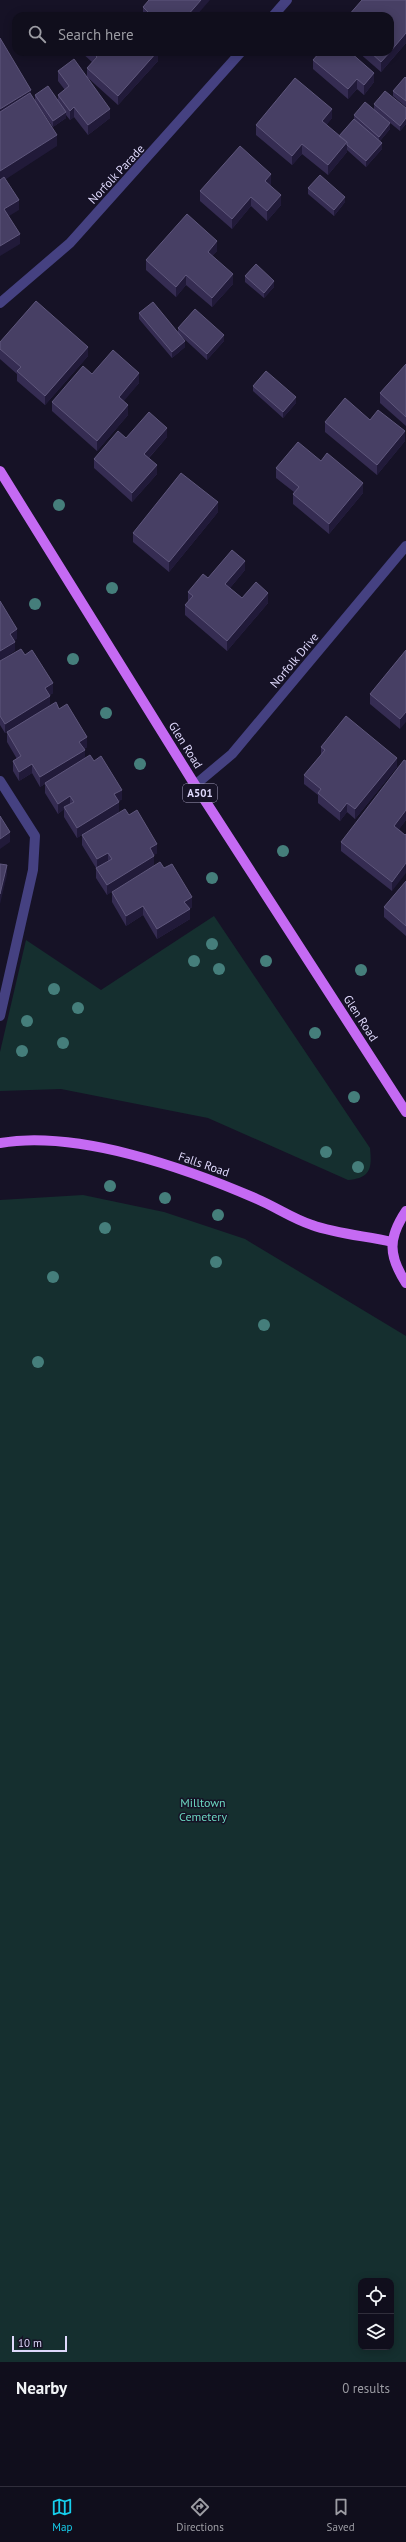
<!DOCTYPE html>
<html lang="en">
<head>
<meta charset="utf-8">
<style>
	:root { --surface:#100e1c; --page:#1e1c29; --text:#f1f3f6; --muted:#9c9ca3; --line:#302e3b; --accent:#16ceec }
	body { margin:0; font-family:"PT Sans",sans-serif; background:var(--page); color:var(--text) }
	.controls { position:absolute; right:12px; bottom:12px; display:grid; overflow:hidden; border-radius:8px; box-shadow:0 2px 10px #0003 }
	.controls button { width:36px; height:36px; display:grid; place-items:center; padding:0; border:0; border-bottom:1px solid var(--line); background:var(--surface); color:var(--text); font:20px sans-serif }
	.scale { position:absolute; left:12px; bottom:10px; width:55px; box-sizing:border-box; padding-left:4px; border:2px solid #dfd9fc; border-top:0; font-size:11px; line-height:14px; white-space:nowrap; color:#dfd9fc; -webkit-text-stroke:3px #161226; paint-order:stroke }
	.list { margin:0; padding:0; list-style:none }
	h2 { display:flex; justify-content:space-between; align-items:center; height:52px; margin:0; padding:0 16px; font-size:17px }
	h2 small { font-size:13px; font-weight:400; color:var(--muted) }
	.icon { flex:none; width:22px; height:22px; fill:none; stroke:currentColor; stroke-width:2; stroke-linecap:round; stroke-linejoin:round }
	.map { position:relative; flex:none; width:406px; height:2362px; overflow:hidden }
	.search { position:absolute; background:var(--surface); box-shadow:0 2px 10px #0003; left:12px; right:12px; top:12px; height:44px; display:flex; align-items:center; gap:10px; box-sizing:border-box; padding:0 14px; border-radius:12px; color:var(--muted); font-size:15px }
	.sheet { height:124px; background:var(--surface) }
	nav { display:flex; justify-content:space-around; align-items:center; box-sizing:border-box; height:56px; border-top:1px solid var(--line); background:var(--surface); font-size:11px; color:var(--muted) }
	nav a { display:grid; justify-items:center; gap:2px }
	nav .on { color:var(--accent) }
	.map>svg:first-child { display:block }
	.green { fill:#152f2f; fill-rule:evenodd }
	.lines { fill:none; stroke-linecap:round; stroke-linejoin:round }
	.minor { stroke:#454181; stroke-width:10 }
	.major { stroke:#c56af3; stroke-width:10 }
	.tree { fill:#457e7b }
	.wall { fill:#352c52 }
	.shaded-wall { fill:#211a39 }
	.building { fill:#473f64; stroke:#5f577c }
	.labels { text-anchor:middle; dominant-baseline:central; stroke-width:3; stroke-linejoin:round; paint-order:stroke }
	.shield { fill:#161226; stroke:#a39dbc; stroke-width:1 }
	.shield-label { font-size:11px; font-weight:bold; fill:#dfd9fc }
	.street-label { font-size:12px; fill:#dfd9fc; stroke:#161226 }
	.park-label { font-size:12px; fill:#6bd7c0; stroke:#161226 }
</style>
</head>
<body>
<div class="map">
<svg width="406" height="2362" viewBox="0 0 406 2362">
	<rect width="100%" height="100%" fill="#161226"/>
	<!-- green -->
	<path class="green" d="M214 916 370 1148C372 1168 371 1178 348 1180L208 1118 61 1089 0 1091V1052L26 940 101 990Z
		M83 1195 164 1212 245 1239 406 1336V2362H0V1200ZM361 2281H391V2347H361Z"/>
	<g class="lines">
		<!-- minor -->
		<path class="minor" d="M273 16 287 0
			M0 303 70 243 241 52
			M0 781 35 836 33 870 0 1016
			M195 785 232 754 406 546"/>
		<!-- major -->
		<path class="major" d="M0 471 195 785 406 1112
			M0 1143C78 1130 186 1168 257 1199 276 1207 293 1219 312 1225 337 1234 366 1236 392 1242
			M406 1211C388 1238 388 1255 406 1283"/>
	</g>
	<!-- trees -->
	<g class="tree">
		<circle cx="59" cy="505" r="6"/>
		<circle cx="112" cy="588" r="6"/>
		<circle cx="35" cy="604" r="6"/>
		<circle cx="73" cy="659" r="6"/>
		<circle cx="106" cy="713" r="6"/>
		<circle cx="140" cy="764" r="6"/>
		<circle cx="283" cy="851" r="6"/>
		<circle cx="212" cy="878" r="6"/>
		<circle cx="212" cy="944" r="6"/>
		<circle cx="194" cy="961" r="6"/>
		<circle cx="266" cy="961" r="6"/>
		<circle cx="219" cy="969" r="6"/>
		<circle cx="361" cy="970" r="6"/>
		<circle cx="54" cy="989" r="6"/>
		<circle cx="78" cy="1008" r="6"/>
		<circle cx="27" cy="1021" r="6"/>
		<circle cx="315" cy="1033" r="6"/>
		<circle cx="63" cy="1043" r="6"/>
		<circle cx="22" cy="1051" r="6"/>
		<circle cx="354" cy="1097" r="6"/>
		<circle cx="326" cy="1152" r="6"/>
		<circle cx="358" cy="1167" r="6"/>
		<circle cx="110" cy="1186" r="6"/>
		<circle cx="165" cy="1198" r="6"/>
		<circle cx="218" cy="1215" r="6"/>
		<circle cx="105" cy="1228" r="6"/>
		<circle cx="216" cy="1262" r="6"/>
		<circle cx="53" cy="1277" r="6"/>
		<circle cx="264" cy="1325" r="6"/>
		<circle cx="38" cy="1362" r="6"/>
	</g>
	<!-- wall -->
	<path class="wall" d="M406 0V43L381 72 358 52H390Z
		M143 7 196 16H143Z
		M81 52H158V61L118 105 87 77V68L92 62Z
		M313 60 374 82 364 95 357 89 348 99 313 69Z
		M58 71 110 118 88 135 74 117 70 120 66 115V118L53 127 35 101V95L58 101V95L65 90 58 81Z
		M406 78V107L393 96V91Z
		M374 104 406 108V124L400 131 378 113 390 129 380 141 382 149 366 167 347 150V152L328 175 302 154 292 165 256 135V125L332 118 326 125 339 136 354 119V115L374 110Z
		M271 184 270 185 281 205 267 221 251 206 232 229 200 201V191Z
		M308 188 345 202 334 216 308 194Z
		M217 251 212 256 233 284 212 307 186 285 176 297 146 270V260Z
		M245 276 274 287 264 298 245 282Z
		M139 313 178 333V328L224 341 207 360 180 335 185 347 172 358 139 319Z
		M0 342 88 356 45 405 17 381V374L0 359Z
		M406 364V426L380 403V393Z
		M92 374 139 383 123 401 128 415 97 451 52 411V402Z
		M253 386 296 403 283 418 253 391Z
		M370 420 405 441 377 475 325 432V422Z
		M167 437 149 458 157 474 132 502 94 468V459L126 438Z
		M321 461 363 493 329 534 293 504V494L294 492 276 478V468Z
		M218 512 169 572 133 542V533Z
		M245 570 230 588 242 598 268 603 227 651 185 615V605L188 602V592L208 578Z
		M406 650 400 729 370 704V694Z
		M0 661 53 693 50 695V705L19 725 59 709 87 747 84 749 85 758 94 761 122 799 118 802 119 812 77 838 64 817V809L58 814 45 793V784L40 787 32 773 19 781 13 771V761L17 759 7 742V732L5 733 0 725Z
		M321 747 397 767 355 819 347 812 340 821 318 803V795L304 784V775L321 755Z
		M406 761V820L399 829 405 835 392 891 341 851V842Z
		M82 835 157 853 154 855 107 895 96 878V868L82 845Z
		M164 868 192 907 189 909 190 919 157 939 143 915 126 926 112 902V892Z
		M406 881V936L384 917V907Z"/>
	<!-- shaded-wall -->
	<path class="shaded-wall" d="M201 0H210L196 16H187Z
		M406 33V43L381 72V62Z
		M157 52H158V61L118 105V96Z
		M374 73V82L364 95V85Z
		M357 79V89L348 99V89Z
		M31 90V102L0 121V109Z
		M74 107V117L70 120V111Z
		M110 109V118L88 135V125Z
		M332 109V118L322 131V121Z
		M66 112V118L53 127V121Z
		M406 118V124L400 131V126Z
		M390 123V129L379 142V137Z
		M57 135V146L0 183V171Z
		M347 142V152L328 175V165Z
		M382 143V149L366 167V161Z
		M302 144V154L292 165V156Z
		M271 174V184L265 191V181Z
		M281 195V205L267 221V211Z
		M251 197V206L232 229V219Z
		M345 197V202L334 216V210Z
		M19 200V210L4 219V209Z
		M20 234V244L0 256V246Z
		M217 241V251L208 261V252Z
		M233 274V284L212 307V298Z
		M186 275V285L176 297V287Z
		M274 281V287L264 298V293Z
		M224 335V341L207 360V354Z
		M185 341V347L172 358V352Z
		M88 347V356L45 405V396Z
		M139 373V383L119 407V397Z
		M296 397V403L283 418V412Z
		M128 405V415L97 451V441Z
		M167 428V437L144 463V454Z
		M405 431V441L377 475V465Z
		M157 465V474L132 502V493Z
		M363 483V493L329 534V524Z
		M218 502V512L169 572V562Z
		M245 561V570L225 594V584Z
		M268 593V603L227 651V641Z
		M17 629V639L10 643V634Z
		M15 642V651L0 661V651Z
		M53 683V693L45 698V688Z
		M50 696V705L5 733V724Z
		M406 712V722L400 729V719Z
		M87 737V747L79 751V742Z
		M85 750V759L40 787V777Z
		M397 758V767L355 819V809Z
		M32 764V773L19 781V772Z
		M122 790V799L114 804V794Z
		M70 796V805L64 807V809L58 814V804Z
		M119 802V812L77 838V828Z
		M347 803V812L340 821V812Z
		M406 810V820L394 836V826Z
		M10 832V842L0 849V839Z
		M157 844V853L150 858V848Z
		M108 853V862L97 869V859Z
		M154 856V866L107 895V885Z
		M406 863V873L392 891V882Z
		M7 865V875L0 904V894Z
		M192 897V907L184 911V902Z
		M143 906V915L126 926V916Z
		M190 909V919L157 939V929Z"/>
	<!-- building -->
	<path class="building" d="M149 0H201L187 16H152L143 7Z
		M362 0H406V33L390 52V16H348Z
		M0 38 31 90 0 109Z
		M92 52H157L118 96 87 68 97 57Z
		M320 52H350L374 73 364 85 357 79 348 89 313 60Z
		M370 52H390L381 62Z
		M74 59 110 109 88 125 74 107 70 111 58 95 69 86 58 71Z
		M405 77 406 78V101L393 91Z
		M295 78 332 109 322 121 347 142 328 165 302 144 292 156 256 125Z
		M48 86 66 112 53 121 35 95Z
		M385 91 406 108V118L400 126 374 104Z
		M30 93 57 135 0 171V112Z
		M365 102 390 123 379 137 354 115Z
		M354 119 382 143 366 161 347 145V142L339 136Z
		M240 146 271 174 265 181 281 195 267 211 251 197 232 219 200 191Z
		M320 175 345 197 334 210 308 188Z
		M4 177 19 200 4 209 20 234 0 246V180Z
		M187 214 217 241 208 252 233 274 212 298 186 275 176 287 146 260Z
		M256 264 274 281 264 293 245 276Z
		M36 301 88 347 45 396 17 371 21 367 0 349V342Z
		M153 302 185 341 172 352 139 313Z
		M195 309 224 335 207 354 178 328Z
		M113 350 139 373 119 397 128 405 97 441 52 402 83 366 92 374Z
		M406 364V417L380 393Z
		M266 371 296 397 283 412 253 386Z
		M345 398 370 420 378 410 405 431 377 465 325 422Z
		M149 412 167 428 144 454 157 465 132 493 94 459 118 431 126 438Z
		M298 442 321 461 327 453 363 483 329 524 293 494 299 487 276 468Z
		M181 473 218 502 169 562 133 533Z
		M232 550 245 561 225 584 242 598 256 582 268 593 227 641 185 605 193 596 188 592 203 574 208 578Z
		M0 601 17 629 10 634 15 642 0 651Z
		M21 649 25 655 32 650 53 683 45 688 50 696 5 724 0 716V661Z
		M406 650V712L400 719 370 694Z
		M56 702 59 709 67 704 87 737 79 742 85 750 40 777 32 764 19 772 13 761 21 756 7 732Z
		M346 716 397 758 355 809 347 803 340 812 318 793 321 789 304 775 325 750 321 747Z
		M90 755 94 761 101 756 122 790 114 794 119 802 77 828 64 807 74 802 70 796 58 804 45 783Z
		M404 760 406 761V810L394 826 405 835 406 834V863L392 882 341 842Z
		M125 809 129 815 137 810 157 844 150 848 154 856 107 885 96 868 112 859 108 853 97 859 82 835Z
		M0 816 10 832 0 839Z
		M160 862 164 868 172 864 192 897 184 902 190 909 157 929 143 906 126 916 112 892Z
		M0 864 7 865 0 894Z
		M406 881V926L384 907Z"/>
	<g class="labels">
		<!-- shield labels -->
		<rect class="shield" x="183" y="784" width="34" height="18" rx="3"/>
		<g class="shield-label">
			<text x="200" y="793">A501</text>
		</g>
		<!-- street labels -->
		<g class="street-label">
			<text transform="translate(116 174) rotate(-47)">Norfolk Parade</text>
			<text transform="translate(294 660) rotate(-50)">Norfolk Drive</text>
			<text transform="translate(186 745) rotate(58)">Glen Road</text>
			<text transform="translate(361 1018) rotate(57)">Glen Road</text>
			<text transform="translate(204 1164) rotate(19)">Falls Road</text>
		</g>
		<!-- park labels -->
		<g class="park-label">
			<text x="203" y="1802">Milltown<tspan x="203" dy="14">Cemetery</tspan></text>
		</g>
	</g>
</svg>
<div class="controls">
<button><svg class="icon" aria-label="locate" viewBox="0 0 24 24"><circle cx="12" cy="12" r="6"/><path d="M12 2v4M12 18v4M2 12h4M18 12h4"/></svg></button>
<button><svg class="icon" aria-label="layers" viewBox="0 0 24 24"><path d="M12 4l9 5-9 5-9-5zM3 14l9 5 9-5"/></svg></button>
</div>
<div class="scale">10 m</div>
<div class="search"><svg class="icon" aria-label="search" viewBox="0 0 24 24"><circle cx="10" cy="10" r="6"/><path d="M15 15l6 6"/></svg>Search here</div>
</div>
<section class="sheet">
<h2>Nearby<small>0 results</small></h2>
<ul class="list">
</ul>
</section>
<nav>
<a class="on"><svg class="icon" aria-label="map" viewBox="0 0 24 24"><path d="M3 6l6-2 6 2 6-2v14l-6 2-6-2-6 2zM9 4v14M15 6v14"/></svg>Map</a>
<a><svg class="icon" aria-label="directions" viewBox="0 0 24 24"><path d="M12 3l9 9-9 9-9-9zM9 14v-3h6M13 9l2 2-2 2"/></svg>Directions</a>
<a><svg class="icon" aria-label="saved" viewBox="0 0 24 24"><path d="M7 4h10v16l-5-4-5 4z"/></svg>Saved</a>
</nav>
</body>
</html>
